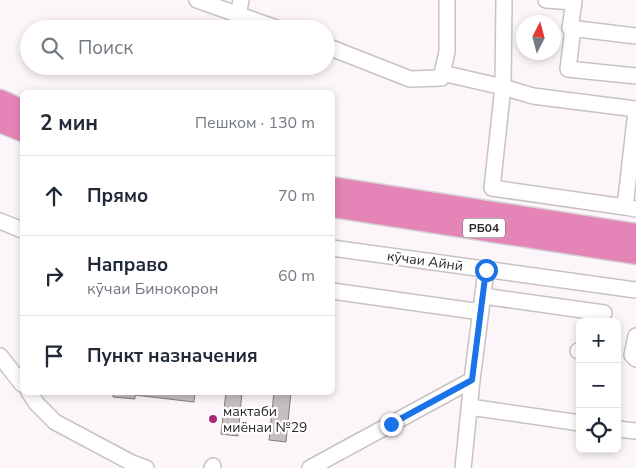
<!DOCTYPE html>
<html lang="ru">
<head>
<meta charset="utf-8">
<style>
	:root { --surface:#fff; --page:#f2f2f3; --text:#1f2937; --muted:#747a83; --line:#e0e1e3 }
	body { margin:0; font-family:"Nunito Sans",sans-serif; background:var(--page); color:var(--text) }
	.controls { position:absolute; right:15px; bottom:15px; display:grid; overflow:hidden; border-radius:8px; box-shadow:0 2px 8px #0003 }
	.controls button { width:45px; height:45px; display:grid; place-items:center; padding:0; border:0; border-bottom:1px solid var(--line); background:var(--surface); color:var(--text); font:25px sans-serif }
	.compass { position:absolute; left:516px; top:15px; width:45px; height:45px; border-radius:50%; background:var(--surface); box-shadow:0 2px 8px #0003; rotate:6deg }
	.stop { position:absolute; width:15px; height:15px; margin:-11px; border:4px solid #1a73e8; border-radius:50%; background:#fff }
	.stop.end { background:#1a73e8; border-color:#fff; box-shadow:0 1px 5px #0008 }
	.list { margin:0; padding:0; list-style:none }
	h2 { display:flex; justify-content:space-between; align-items:center; height:65px; margin:0; padding:0 20px; font-size:21px }
	h2 small { font-size:16px; font-weight:400; color:var(--muted) }
	.list li { display:grid; grid-template-columns:32px 1fr auto; gap:15px; align-items:center; box-sizing:border-box; height:80px; padding:0 20px; border-top:1px solid var(--line) }
	.list b { display:block; font-size:19px; white-space:nowrap }
	.list p { margin:0; font-size:16px; white-space:nowrap; color:var(--muted) }
	.list em { font-size:16px; font-style:normal; color:var(--muted) }
	.icon { flex:none; width:28px; height:28px; fill:none; stroke:currentColor; stroke-width:2; stroke-linecap:round; stroke-linejoin:round }
	.map { position:relative; flex:none; width:636px; height:468px; overflow:hidden }
	.search { position:absolute; background:var(--surface); box-shadow:0 2px 8px #0003; left:20px; top:20px; width:315px; height:55px; display:flex; align-items:center; gap:12px; box-sizing:border-box; padding:0 18px; border-radius:28px; color:var(--muted); font-size:19px }
	.panel { position:absolute; background:var(--surface); box-shadow:0 2px 8px #0003; left:20px; top:90px; width:315px; height:305px; border-radius:8px }
	.map>svg:first-child { display:block }
	.building { fill:#c6bfc2; stroke:#827c7f }
	.lines { fill:none; stroke-linecap:round; stroke-linejoin:round }
	.minor-casing { stroke:#c9c2c5; stroke-width:18 }
	.highway-casing { stroke:#d5d4d4; stroke-width:25 }
	.minor { stroke:#fff; stroke-width:15 }
	.highway { stroke:#e585b7; stroke-width:22 }
	.route { stroke:#1a73e8; stroke-width:6 }
	.poi-dot { fill:#a92977; stroke:#fff; stroke-width:2 }
	.labels { text-anchor:middle; dominant-baseline:central; stroke-width:4.5; stroke-linejoin:round; paint-order:stroke }
	.shield { fill:#fff; stroke:#6b696a; stroke-width:1 }
	.shield-label { font-size:12px; font-weight:bold; fill:#2b292a }
	.street-label { font-size:14px; fill:#2b292a; stroke:#fff }
	.poi-label { font-size:14px; fill:#2b292a; stroke:#fff; text-anchor:start }
</style>
</head>
<body>
<div class="map">
<svg width="636" height="468" viewBox="0 0 636 468">
	<rect width="100%" height="100%" fill="#fcf5f9"/>
	<!-- building -->
	<path class="building" d="M113 392H195L194 402 135 395V399L113 397Z
		M226 392H242L238 436 221 434Z
		M274 392H291L286 442 269 440Z"/>
	<g class="lines">
		<!-- minor casing -->
		<g class="minor-casing">
			<path id="minor" d="M197 0 279 29
				M546 0 574 2 570 28 636 36
				M238 15 241 0
				M573 28 568 69 636 76
				M326 46 410 79 441 78 447 52V0
				M442 73 503 87 504 0
				M636 111 625 207 636 209
				M625 207 492 188 503 87 533 96 636 109
				M0 221 22 230
				M332 248 636 290
				M332 291 481 312
				M483 296 604 313
				M636 336 632 355 636 359
				M578 351H580
				M0 356 22 384
				M29 392 37 404 55 422 132 463 146 468
				M470 407 580 423
				M617 429 636 431
				M212 468 213 466
				M310 468 472 380
				M463 468 472 380 486 270"/>
		</g>
		<!-- highway casing -->
		<g class="highway-casing">
			<path id="highway" d="M0 101 22 111
				M0 121 22 130
				M332 188 636 235
				M332 206 636 253"/>
		</g>
		<!-- minor -->
		<use href="#minor" class="minor"/>
		<!-- highway -->
		<use href="#highway" class="highway"/>
	</g>
	<g class="lines">
		<!-- route -->
		<path class="route" d="M391 424 472 380 486 270"/>
	</g>
	<!-- markers -->
	<circle class="poi-dot" cx="213" cy="419" r="5"/>
	<g class="labels">
		<!-- shield labels -->
		<rect class="shield" x="463" y="218.5" width="42" height="19" rx="4"/>
		<g class="shield-label">
			<text x="484" y="228">РБ04</text>
		</g>
		<!-- street labels -->
		<g class="street-label">
			<text transform="translate(425 261) rotate(8)">кӯчаи Айнӣ</text>
		</g>
		<!-- poi labels -->
		<g class="poi-label">
			<text x="223" y="411">мактаби<tspan x="223" dy="16">миёнаи №29</tspan></text>
		</g>
	</g>
</svg>
<div class="controls">
<button>+</button>
<button>−</button>
<button><svg class="icon" aria-label="locate" viewBox="0 0 24 24"><circle cx="12" cy="12" r="6"/><path d="M12 2v4M12 18v4M2 12h4M18 12h4"/></svg></button>
</div>
<svg class="compass" viewBox="-18 -18 36 36"><path d="M0-13l5 13h-10z" fill="#e53935"/><path d="M0 13l5-13h-10z" fill="#747a83"/></svg>
<div class="stop" style="left:486px;top:270px"></div>
<div class="stop end" style="left:391px;top:424px"></div>
<div class="search"><svg class="icon" aria-label="search" viewBox="0 0 24 24"><circle cx="10" cy="10" r="6"/><path d="M15 15l6 6"/></svg>Поиск</div>
<section class="panel">
<h2>2 мин<small>Пешком · 130 m</small></h2>
<ul class="list">
<li><svg class="icon" aria-label="ahead" viewBox="0 0 24 24"><path d="M12 20V5M6 11l6-6 6 6"/></svg><div><b>Прямо</b></div><em>70 m</em></li>
<li><svg class="icon" aria-label="right" viewBox="0 0 24 24"><path d="M7 20v-9h11M14 6l5 5-5 5"/></svg><div><b>Направо</b><p>кӯчаи Бинокорон</p></div><em>60 m</em></li>
<li><svg class="icon" aria-label="arrive" viewBox="0 0 24 24"><path d="M6 21V4h12l-3 4 3 4H6"/></svg><div><b>Пункт назначения</b></div></li>
</ul>
</section>
</div>
</body>
</html>
